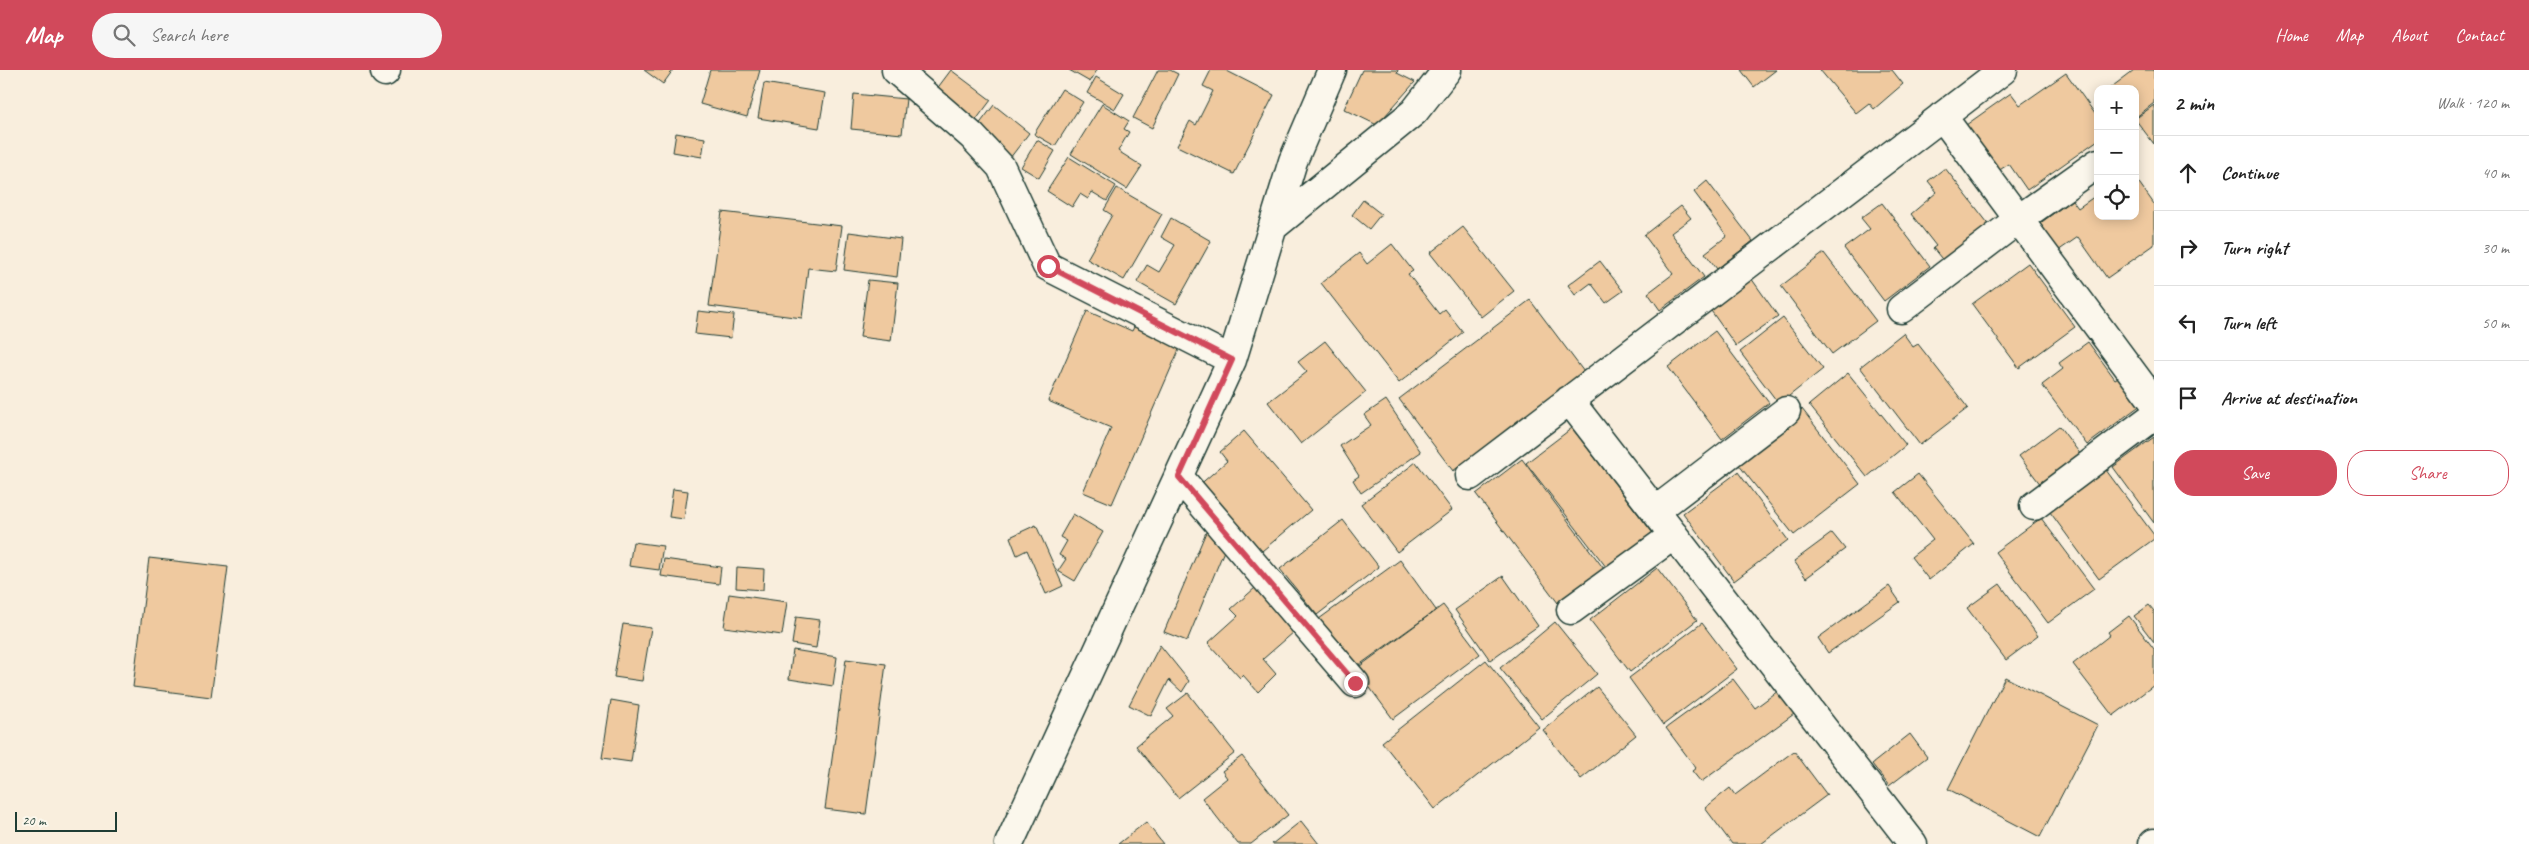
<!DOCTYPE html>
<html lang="en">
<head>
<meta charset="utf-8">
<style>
	:root { --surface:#fff; --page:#f6f6f6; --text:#222; --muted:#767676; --line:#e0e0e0; --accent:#d1495b }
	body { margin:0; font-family:Caveat,sans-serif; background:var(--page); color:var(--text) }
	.controls { position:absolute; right:15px; top:15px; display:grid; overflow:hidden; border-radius:10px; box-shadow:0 2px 12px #0003 }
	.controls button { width:45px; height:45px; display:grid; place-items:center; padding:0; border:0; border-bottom:1px solid var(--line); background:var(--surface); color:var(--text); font:25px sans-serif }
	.scale { position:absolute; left:15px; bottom:12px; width:102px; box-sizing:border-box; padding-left:5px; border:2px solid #1f3d34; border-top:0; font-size:14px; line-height:18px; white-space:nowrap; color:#1f3d34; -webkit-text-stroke:4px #fbf7ec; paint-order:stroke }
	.stop { position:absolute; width:15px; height:15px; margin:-11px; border:4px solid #d1495b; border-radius:50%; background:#fff }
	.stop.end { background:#d1495b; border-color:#fff; box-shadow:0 1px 5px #0008 }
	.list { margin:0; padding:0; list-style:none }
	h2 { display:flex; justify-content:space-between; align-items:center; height:65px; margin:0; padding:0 20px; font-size:21px }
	h2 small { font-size:16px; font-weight:400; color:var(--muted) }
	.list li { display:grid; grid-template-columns:32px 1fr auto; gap:15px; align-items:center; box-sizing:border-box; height:75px; padding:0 20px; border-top:1px solid var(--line) }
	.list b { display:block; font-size:19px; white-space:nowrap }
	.list em { font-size:16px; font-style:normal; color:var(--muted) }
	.actions { display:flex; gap:10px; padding:15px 20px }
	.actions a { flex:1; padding:11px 0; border:1px solid var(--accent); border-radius:20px; text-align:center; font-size:18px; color:var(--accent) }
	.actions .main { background:var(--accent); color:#fff }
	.icon { flex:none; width:28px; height:28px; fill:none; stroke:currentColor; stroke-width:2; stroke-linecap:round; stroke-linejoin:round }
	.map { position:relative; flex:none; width:2154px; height:774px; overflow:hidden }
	header { display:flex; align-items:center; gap:30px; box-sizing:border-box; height:70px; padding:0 25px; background:var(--accent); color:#fff }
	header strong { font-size:24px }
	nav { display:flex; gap:28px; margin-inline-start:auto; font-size:18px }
	.search { width:350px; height:45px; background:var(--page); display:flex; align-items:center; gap:12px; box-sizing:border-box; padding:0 18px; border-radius:28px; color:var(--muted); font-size:19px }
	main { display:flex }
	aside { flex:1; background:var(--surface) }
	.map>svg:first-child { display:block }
	.building { fill:#efc99f; stroke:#1f3d34 }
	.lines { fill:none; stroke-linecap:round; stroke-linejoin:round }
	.minor-casing { stroke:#1f3d34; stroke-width:31 }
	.minor { stroke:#fbf7ec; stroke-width:28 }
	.route { stroke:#d1495b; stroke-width:6 }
</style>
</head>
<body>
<header>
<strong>Map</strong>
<div class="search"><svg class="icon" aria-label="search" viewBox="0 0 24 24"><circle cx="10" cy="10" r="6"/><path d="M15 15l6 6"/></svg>Search here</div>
<nav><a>Home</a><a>Map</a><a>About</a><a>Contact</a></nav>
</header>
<main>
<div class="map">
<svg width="2154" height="774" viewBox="0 0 2154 774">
	<rect width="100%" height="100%" fill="#f9eedd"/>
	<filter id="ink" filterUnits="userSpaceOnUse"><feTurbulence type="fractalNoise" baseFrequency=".02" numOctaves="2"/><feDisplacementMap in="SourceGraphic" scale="10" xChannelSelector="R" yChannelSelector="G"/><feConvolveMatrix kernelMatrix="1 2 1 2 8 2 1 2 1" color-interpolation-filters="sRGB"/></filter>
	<g filter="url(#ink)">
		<!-- building -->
		<path class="building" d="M644 0H673L663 14Z
			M710 0H760L747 47 700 34Z
			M951 0 991 30 973 54 933 24Z
			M1069 0H1097L1090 12Z
			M1158 0H1170L1178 4 1152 58 1133 48Z
			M1211 0H1225L1274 25 1234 104 1177 76 1190 51 1196 55 1213 21 1203 16Z
			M1362 0H1398L1397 3 1415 12 1377 55 1344 39Z
			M1741 0H1776L1754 17Z
			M1820 0H1892L1903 14 1874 39 1869 33 1856 43Z
			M2134 0H2154V33L2135 48V19H2109Z
			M2066 3 2098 48V70L2027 120 2009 94 1998 101 1966 55 2011 23 2020 35Z
			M1096 7 1124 24 1115 39 1087 23Z
			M764 13 825 23 819 58 758 48Z
			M1062 19 1083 32 1055 76 1034 64Z
			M854 24 906 29 902 64 851 59Z
			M1102 34 1129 51 1124 59 1129 62 1118 81 1142 96 1127 119 1071 84Z
			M994 35 1029 63 1010 88 975 60Z
			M2154 35V74L2135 49Z
			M676 63 705 68 702 87 673 82Z
			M1037 70 1055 81 1039 108 1021 97Z
			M1069 87 1116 116 1107 131 1092 122 1088 129 1080 124 1072 137 1047 121Z
			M1945 98 1991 157 1945 193 1933 178 1936 176 1911 144 1937 122 1928 111Z
			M2135 107 2154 134V175L2107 208 2078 167 2058 181 2039 154 2072 130 2078 138 2098 124V146H2135Z
			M1707 111 1753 171 1717 199 1705 183 1727 166 1694 122Z
			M1117 118 1162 144 1124 210 1087 189 1112 145 1104 140Z
			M1363 130 1381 144 1369 159 1352 145Z
			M1882 133 1930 196 1884 231 1844 178 1870 159 1861 148Z
			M1681 136 1691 148 1671 163 1704 207 1660 240 1648 223 1673 204 1644 165Z
			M722 142 842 156 836 201 808 198 802 248 709 236Z
			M1171 148 1211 171 1176 234 1137 212 1147 195 1159 202 1175 175 1161 167Z
			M1463 157 1514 221 1481 247 1430 183Z
			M849 162 901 169 897 207 844 200Z
			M1392 174 1413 201 1408 204 1439 244 1445 239 1463 262 1399 313 1321 213 1359 183 1367 194Z
			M1824 183 1876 251 1832 284 1781 216Z
			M1600 191 1623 221 1606 233 1591 213 1575 225 1568 215Z
			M2028 193 2075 257 2019 298 1972 234Z
			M1751 208 1778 246 1736 276 1709 238Z
			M868 210 898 213 891 271 860 267Z
			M1530 230 1584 302 1453 401 1399 329Z
			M698 241 734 245 731 268 695 264Z
			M1087 241 1132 261 1135 255 1181 275 1112 434 1083 422 1111 358 1048 331Z
			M1783 248 1823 299 1779 334 1740 282Z
			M1715 261 1769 333 1722 369 1668 297Z
			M1903 263 1913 277 1918 274 1968 338 1920 375 1860 297Z
			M1325 271 1366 322 1301 374 1268 332 1307 302 1298 292Z
			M2088 272 2115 309 2120 306 2142 334 2087 375 2042 315 2063 299 2059 293Z
			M1848 303 1906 375 1867 407 1809 335Z
			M1386 330 1421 382 1361 423 1353 410 1359 406 1340 376 1371 355 1364 345Z
			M1802 339 1860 414 1794 465 1735 390Z
			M2059 356 2081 385 2041 415 2019 386Z
			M1572 358 1655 466 1610 502 1526 393Z
			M1244 361 1311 440 1256 486 1197 417 1227 391 1220 382Z
			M2154 367V453L2113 397Z
			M1522 389 1607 503 1561 537 1476 424Z
			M1416 392 1452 440 1397 482 1361 434Z
			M2103 396 2154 465V469L2099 509 2047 438Z
			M1738 402 1788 470 1734 511 1683 443Z
			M1918 404 1974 474 1929 510 1911 487 1933 470 1895 422Z
			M673 419 688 421 684 449 669 447Z
			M1073 444 1103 462 1075 511 1058 501 1066 489 1059 485 1067 471 1060 467Z
			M2041 448 2094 519 2048 553 1995 482Z
			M1343 450 1379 497 1317 545 1280 499Z
			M1036 455 1063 516 1046 524 1027 480 1017 485 1010 467Z
			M1206 462 1228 471 1187 571 1164 562Z
			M1832 463 1845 479 1806 508 1794 491Z
			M633 472 663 476 659 500 629 496Z
			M149 488 228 497 211 627 133 617Z
			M664 489 721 497 719 514 661 506Z
			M1400 490 1436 540 1355 598 1319 549Z
			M737 497 764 499 763 520 736 518Z
			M1657 498 1697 550 1630 602 1590 550Z
			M1503 506 1538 556 1490 590 1455 540Z
			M2000 514 2038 566 2006 590 1967 538Z
			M1889 516 1900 532 1828 583 1818 568Z
			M1255 518 1294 562 1263 589 1276 604 1258 622 1243 605 1240 608 1208 573 1238 546 1231 539Z
			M729 524 787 532 782 565 724 557Z
			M1443 535 1480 584 1393 649 1356 599Z
			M2149 535 2154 541V572L2134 546Z
			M2129 546 2154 579V615L2113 646 2073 594 2110 565 2108 562Z
			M796 547 820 550 816 578 792 574Z
			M1555 552 1597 604 1542 649 1500 598Z
			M1702 553 1737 599 1663 655 1629 608Z
			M623 554 651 558 642 611 614 607Z
			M1160 575 1189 611 1182 622 1169 610 1151 646 1129 635Z
			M793 580 837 587 833 616 789 609Z
			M846 589 886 594 866 744 825 739Z
			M1486 590 1539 657 1435 739 1382 672Z
			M2005 607 2098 655 2040 767 1948 719Z
			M1733 609 1755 638 1778 621 1794 644 1701 712 1692 701 1696 698 1666 658Z
			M1597 617 1636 665 1581 709 1543 660Z
			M1188 623 1235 683 1178 728 1136 676 1173 646 1167 639Z
			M611 630 639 635 631 692 602 688Z
			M1910 664 1927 687 1889 716 1872 694Z
			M1794 681 1827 725 1761 774H1732L1705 738 1730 718 1735 725Z
			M1242 686 1288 745 1251 774H1238L1202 728 1227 708 1222 701Z
			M1301 751 1319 774H1272Z
			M1146 752 1163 774H1118Z"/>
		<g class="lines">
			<!-- minor casing -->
			<g class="minor-casing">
				<path id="minor" d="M896 0 972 66 1001 97 1047 196 1232 290
					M385 2 386 0
					M1942 46 2154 332
					M1273 157 1414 42 1447 0
					M1901 239 2019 149 2098 93
					M1569 330 1913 774
					M1470 406 2003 0
					M1179 407 1355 613
					M2034 436 2154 346
					M1655 441 1786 341
					M1571 540 1674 465
					M1009 774 1232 290 1293 91 1332 0
					M2153 774 2154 773"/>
			</g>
			<!-- minor -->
			<use href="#minor" class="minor"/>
		</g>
	</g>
	<g class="lines" filter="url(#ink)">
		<!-- route -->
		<path class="route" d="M1048 196 1232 290 1179 407 1355 613"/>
	</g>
</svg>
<div class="controls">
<button>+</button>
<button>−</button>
<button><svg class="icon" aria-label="locate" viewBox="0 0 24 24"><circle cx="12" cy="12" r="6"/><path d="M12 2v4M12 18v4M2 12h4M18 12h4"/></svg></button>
</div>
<div class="scale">20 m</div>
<div class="stop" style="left:1048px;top:196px"></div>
<div class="stop end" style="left:1355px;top:613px"></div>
</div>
<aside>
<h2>2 min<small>Walk · 120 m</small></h2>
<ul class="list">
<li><svg class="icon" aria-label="ahead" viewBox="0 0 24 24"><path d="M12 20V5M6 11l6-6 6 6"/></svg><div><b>Continue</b></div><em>40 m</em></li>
<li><svg class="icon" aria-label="right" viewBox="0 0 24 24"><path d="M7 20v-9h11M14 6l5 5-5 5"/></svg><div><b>Turn right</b></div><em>30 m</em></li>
<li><svg class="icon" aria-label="left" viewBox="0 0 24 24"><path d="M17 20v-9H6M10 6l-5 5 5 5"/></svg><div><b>Turn left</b></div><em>50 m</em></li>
<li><svg class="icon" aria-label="arrive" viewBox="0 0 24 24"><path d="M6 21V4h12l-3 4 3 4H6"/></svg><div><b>Arrive at destination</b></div></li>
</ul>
<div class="actions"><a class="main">Save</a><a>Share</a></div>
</aside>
</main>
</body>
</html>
